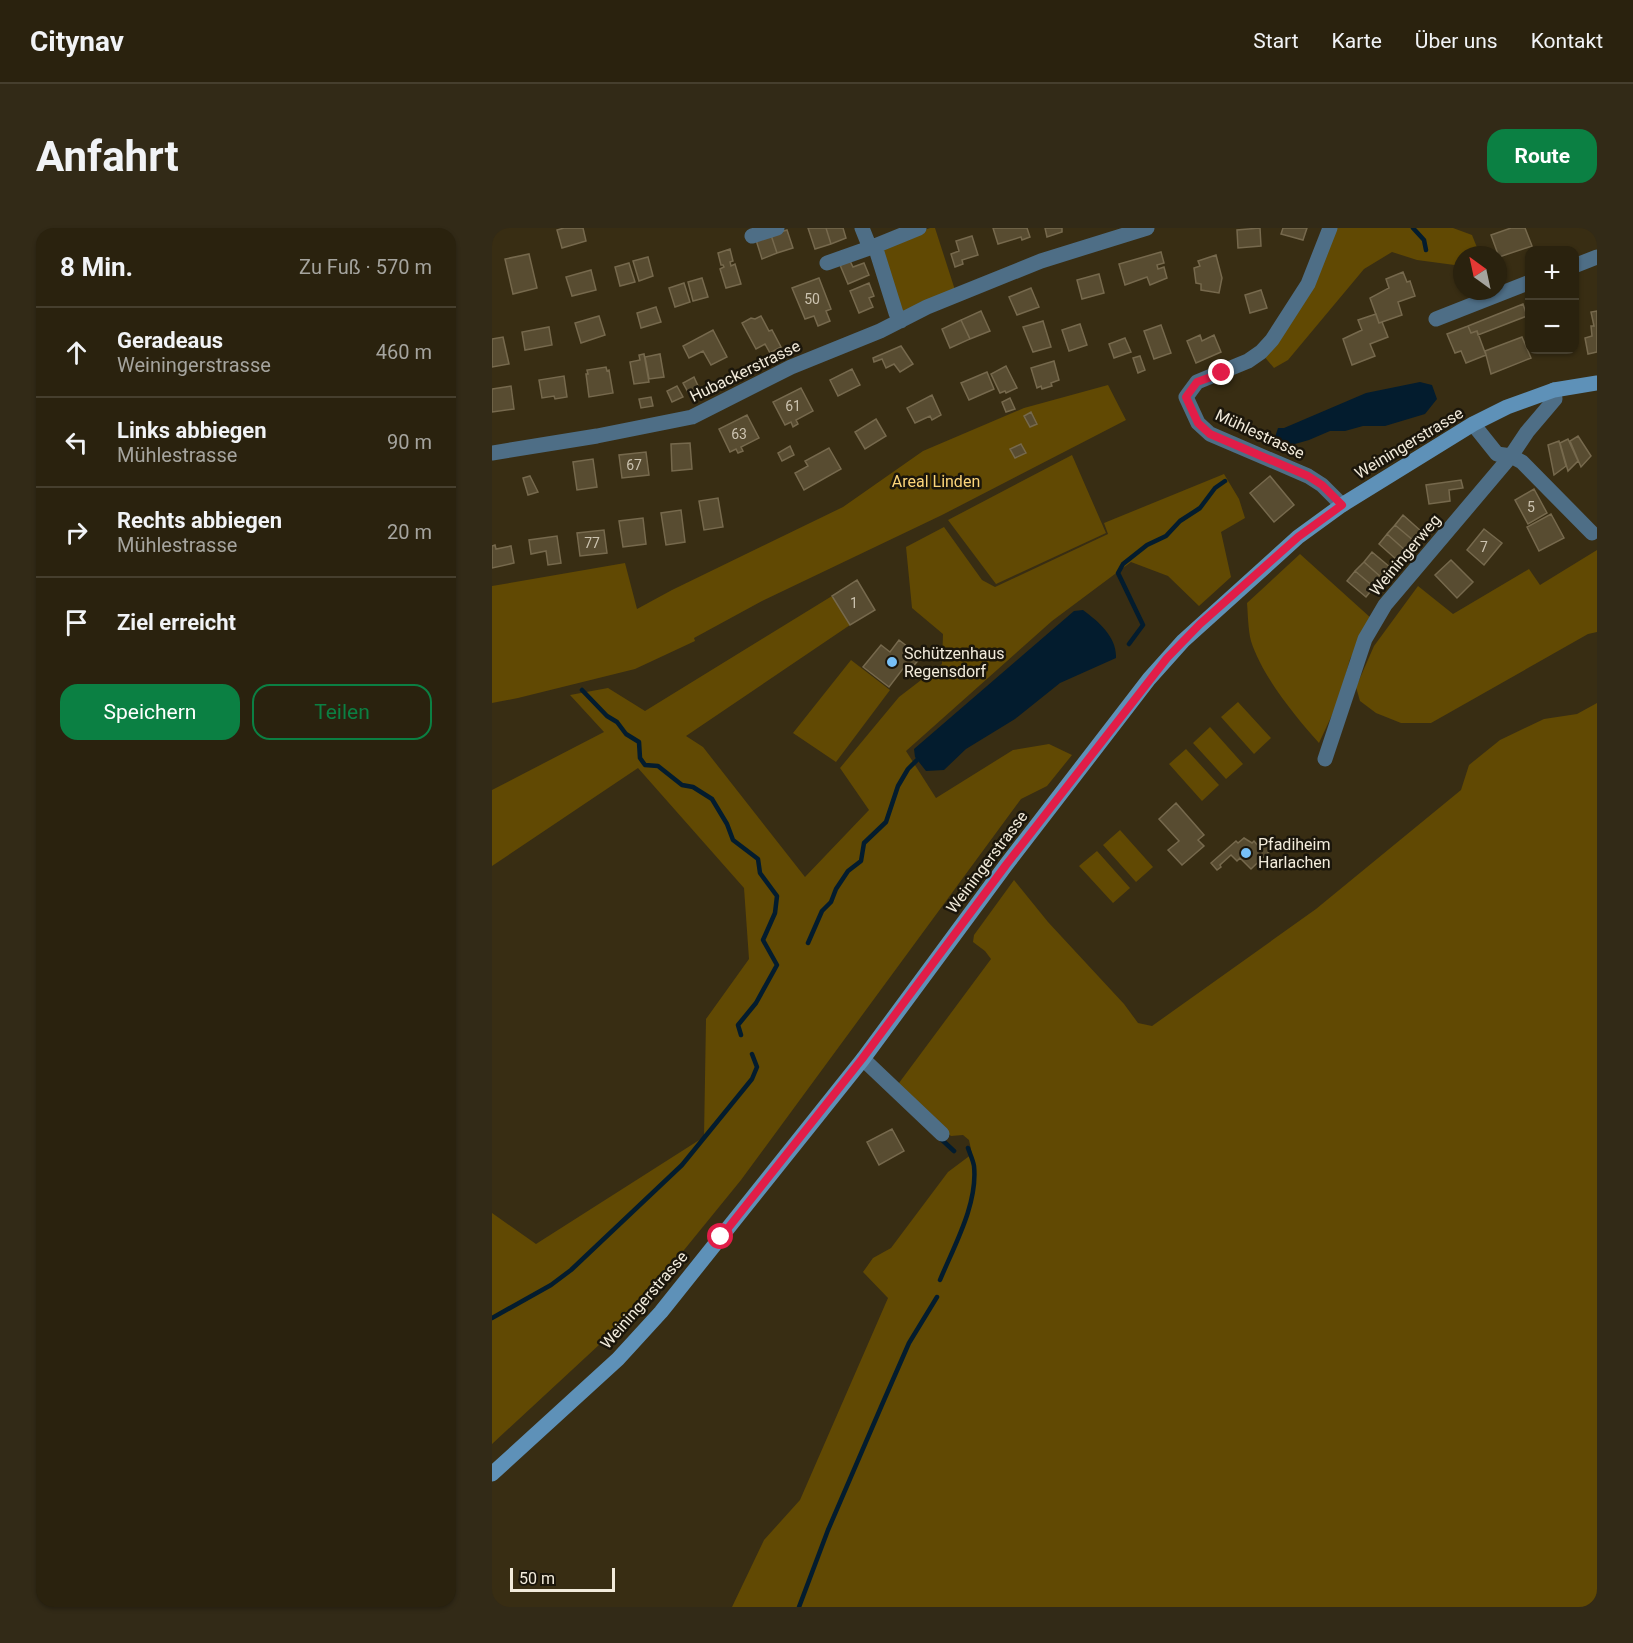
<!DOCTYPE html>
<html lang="de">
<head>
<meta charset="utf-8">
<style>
	:root { --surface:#2a220e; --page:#322a17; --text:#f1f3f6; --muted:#a5a49e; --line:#463f2e; --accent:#0b8043 }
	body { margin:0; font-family:Roboto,sans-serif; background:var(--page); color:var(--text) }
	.controls { position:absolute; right:18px; top:18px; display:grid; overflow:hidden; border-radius:12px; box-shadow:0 2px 4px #0004 }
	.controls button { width:54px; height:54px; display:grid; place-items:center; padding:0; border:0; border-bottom:2px solid var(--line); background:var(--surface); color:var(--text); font:30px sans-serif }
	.compass { position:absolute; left:961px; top:18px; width:54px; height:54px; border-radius:50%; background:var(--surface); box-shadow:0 2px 4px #0004; rotate:327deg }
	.scale { position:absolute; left:18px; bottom:15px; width:105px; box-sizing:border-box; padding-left:6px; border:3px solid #f2ebdb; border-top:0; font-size:16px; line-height:21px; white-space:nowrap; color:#f2ebdb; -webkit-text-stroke:4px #1b160b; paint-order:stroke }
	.stop { position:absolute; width:18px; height:18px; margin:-14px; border:4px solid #e11d48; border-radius:50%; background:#fff }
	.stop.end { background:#e11d48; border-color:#fff; box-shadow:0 2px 6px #0008 }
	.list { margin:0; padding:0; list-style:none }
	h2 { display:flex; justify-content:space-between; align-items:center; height:78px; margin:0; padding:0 24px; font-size:26px }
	h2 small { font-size:20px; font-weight:400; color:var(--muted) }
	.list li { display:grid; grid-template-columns:39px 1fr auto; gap:18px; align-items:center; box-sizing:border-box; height:90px; padding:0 24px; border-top:2px solid var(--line) }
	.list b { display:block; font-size:22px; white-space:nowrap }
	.list p { margin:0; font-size:20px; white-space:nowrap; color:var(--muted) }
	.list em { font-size:20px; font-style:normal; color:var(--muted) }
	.actions { display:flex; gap:12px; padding:18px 24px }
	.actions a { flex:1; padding:14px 0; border:2px solid var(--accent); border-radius:18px; text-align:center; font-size:21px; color:var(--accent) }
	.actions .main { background:var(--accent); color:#fff }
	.icon { flex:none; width:33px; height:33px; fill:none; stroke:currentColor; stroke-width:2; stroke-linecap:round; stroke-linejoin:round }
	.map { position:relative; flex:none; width:1105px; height:1379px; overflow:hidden; border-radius:18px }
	header { display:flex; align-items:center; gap:36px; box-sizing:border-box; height:84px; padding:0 30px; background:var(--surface); border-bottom:2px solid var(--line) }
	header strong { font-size:28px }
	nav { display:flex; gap:33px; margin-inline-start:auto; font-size:21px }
	.intro { display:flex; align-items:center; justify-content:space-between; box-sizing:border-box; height:144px; padding:0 36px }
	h1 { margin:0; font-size:42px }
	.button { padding:15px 27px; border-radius:18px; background:var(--accent); color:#fff; font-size:21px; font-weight:700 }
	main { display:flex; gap:36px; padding:0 36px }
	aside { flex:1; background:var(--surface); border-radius:18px; box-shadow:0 2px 4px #0004 }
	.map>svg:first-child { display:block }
	.green { fill:#614903 }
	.water { fill:#031c2e }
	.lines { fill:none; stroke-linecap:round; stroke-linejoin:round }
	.stream { stroke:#031c2e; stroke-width:4.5 }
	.building { fill:#584c31; stroke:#76694d; stroke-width:1.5 }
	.street { stroke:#4e6e86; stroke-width:15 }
	.secondary { stroke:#5e91b8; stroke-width:15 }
	.route { stroke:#e11d48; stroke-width:8 }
	.poi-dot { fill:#77c0f7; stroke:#1b160b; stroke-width:2 }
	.labels { text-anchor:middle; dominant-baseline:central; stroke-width:5; stroke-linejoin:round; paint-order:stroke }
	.number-label { font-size:14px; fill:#ccc3b0 }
	.street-label { font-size:16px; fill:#f2ebdb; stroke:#1b160b }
	.park-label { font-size:16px; fill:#fcd57a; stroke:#1b160b }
	.poi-label { font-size:16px; fill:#f2ebdb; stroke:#1b160b; text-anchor:start }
</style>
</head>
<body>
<header>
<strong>Citynav</strong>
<nav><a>Start</a><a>Karte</a><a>Über uns</a><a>Kontakt</a></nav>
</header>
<div class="intro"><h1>Anfahrt</h1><a class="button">Route</a></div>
<main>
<aside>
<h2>8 Min.<small>Zu Fuß · 570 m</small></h2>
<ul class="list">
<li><svg class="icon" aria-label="ahead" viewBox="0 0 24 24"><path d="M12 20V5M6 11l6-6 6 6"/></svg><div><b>Geradeaus</b><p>Weiningerstrasse</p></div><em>460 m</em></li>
<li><svg class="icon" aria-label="left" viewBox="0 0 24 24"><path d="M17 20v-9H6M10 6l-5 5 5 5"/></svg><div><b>Links abbiegen</b><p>Mühlestrasse</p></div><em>90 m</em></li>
<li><svg class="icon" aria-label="right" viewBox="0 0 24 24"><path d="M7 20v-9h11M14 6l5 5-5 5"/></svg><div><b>Rechts abbiegen</b><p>Mühlestrasse</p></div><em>20 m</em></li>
<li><svg class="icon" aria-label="arrive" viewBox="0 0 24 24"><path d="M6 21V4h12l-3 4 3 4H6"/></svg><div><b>Ziel erreicht</b></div></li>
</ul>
<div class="actions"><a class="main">Speichern</a><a>Teilen</a></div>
</aside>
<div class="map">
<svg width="1105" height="1379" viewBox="0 0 1105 1379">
	<rect width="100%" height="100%" fill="#382d13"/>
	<!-- green -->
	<path class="green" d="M438 0H443L463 62 410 84 388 19Z
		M842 0H961L980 7 988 27H970V38L925 32 900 24 872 41 796 132 782 140 771 127Z
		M616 157 634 192 450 287 270 373 202 410 203 413 143 441 26 470 0 475V358L133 335 145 381 180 362 351 279 431 223 532 180Z
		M580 227 614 305 504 356 456 292Z
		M732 246 747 271 753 290 729 304 739 349 707 378 676 348 639 334 560 393 414 523 444 570 521 522 557 516 580 527 555 558 529 571 249 952 166 1054 135 1091 0 1216V985L44 1016 212 909 214 791 257 731 252 660 146 540 0 638V562L112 504 78 467 116 460 153 483 340 368 358 397 194 508 211 519 313 649 377 582 348 540 407 469 450 436 451 406 420 380 414 319 452 299 490 352 503 359 616 306 612 295Z
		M1105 322V404L1096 406 939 495H909L884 485 868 473 864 459 882 418 926 358 961 386 1037 341 1048 357Z
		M808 326 880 391 858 431 846 474 827 515C803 488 770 448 759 413 756 401 756 387 755 375Z
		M359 432 398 462 344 534 301 505Z
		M746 474 779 510 762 526 729 489Z
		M1105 475V1379H240L272 1312 308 1272 396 1070 371 1044 381 1030 399 1020 456 944 480 926 477 912 471 907 459 908 408 863 407 855 499 731 493 723 481 714 482 707 522 652 556 694 632 776 646 795 660 798 824 681 969 562 977 537 1008 512 1052 491 1085 486Z
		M718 499 751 536 734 551 701 515Z
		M694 521 727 557 710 573 677 536Z
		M628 602 661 639 644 654 611 617Z
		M605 623 638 660 621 675 587 638Z"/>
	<!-- water -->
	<path class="water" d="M928 154 940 157 945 171 933 186 893 198H871L853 203H838L817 212 789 220 785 218 781 220 778 216 782 212 786 200H792L874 165Z
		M591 382C607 394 625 409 624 430L568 455 523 491 474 521 452 542 434 543 423 529 422 521 582 383Z"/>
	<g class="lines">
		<!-- stream -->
		<path class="stream" d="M921 0 932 12 934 22
			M637 416 651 397 626 345 631 336 655 317 674 308 688 293 708 280 723 260 733 253
			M90 462 115 488 125 494 134 506 147 514 148 530 153 537 166 538 190 557 201 559 220 571 235 596 241 612 266 631 268 645 285 668 283 685 271 712 285 737 264 775 246 797 249 807
			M316 715 330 683 339 674 344 661 356 643 369 633 372 615 394 594 406 558 416 541 425 532
			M449 911 462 923
			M448 1052C462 1018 486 976 482 938 481 932 478 926 476 920
			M0 1090 59 1057 79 1042 190 937 260 851 265 839 260 826
			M307 1379 336 1302 389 1179 417 1115 445 1069"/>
	</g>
	<!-- building -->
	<path class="building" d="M72 0H91L94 13 70 20 65 2Z
		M316 0H334L339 16 323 21Z
		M334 0H351L354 10 339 16Z
		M501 0H535L538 9 530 12 529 9 506 16Z
		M553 0H570V4L555 9Z
		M768 0 769 18 746 20 745 2Z
		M791 0H815L811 12 789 6Z
		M1019 0H1033L1040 18 1007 29 999 7Z
		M295 2 301 20 285 25 279 7Z
		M279 7 285 25 270 31 264 12Z
		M480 8 486 27 470 32 471 36 463 39 459 26 467 23 464 13Z
		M238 21 241 33 238 34 239 38 243 36 249 56 234 60 228 41 232 39 231 37H229L226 25Z
		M669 24 672 35 665 37 666 41 672 39 675 50 658 57 655 49 633 57 627 36Z
		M37 26 45 60 21 66 13 31Z
		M724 27 730 50 727 65 709 62V56L704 55 702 40 708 38 706 33Z
		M156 29 161 48 147 53 141 33Z
		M358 33 361 39 372 35 377 47 356 56 348 37Z
		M137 35 143 54 128 58 123 39Z
		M99 42 104 62 80 68 74 49Z
		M911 44 915 54 918 53 923 68 906 74 910 87 887 95 878 70 897 60 894 51Z
		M607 46 612 65 590 71 585 52Z
		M210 50 216 69 201 73 196 54Z
		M327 50 339 81 334 83 338 93 326 98 322 88 313 91 300 60Z
		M192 55 198 74 183 79 177 60Z
		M377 55 382 68 377 70 381 79 367 85 358 63Z
		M539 60 547 79 525 87 517 69Z
		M769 62 775 80 758 85 753 67Z
		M1031 76 1035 88 986 107 985 103 979 105 976 98Z
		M164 79 169 94 149 100 145 85Z
		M489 83 498 103 478 111 469 92Z
		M1105 83V124L1096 126 1093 110 1100 108 1099 98H1102L1099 84Z
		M884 86 887 95 890 94 896 109 878 116 883 128 860 137 851 111 870 102 866 92Z
		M107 88 113 107 89 115 83 95Z
		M269 88 277 103 280 102 289 119 278 125 273 116 264 121 250 95 259 90 263 91Z
		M469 92 478 111 458 120 450 101Z
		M551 93 559 119 541 124 531 99Z
		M588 96 595 117 577 123 570 102Z
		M669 97 679 125 662 131 652 103Z
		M976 98 979 105 985 103 994 127 974 135 969 123 963 125 955 106Z
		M57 99 60 117 33 122 30 104Z
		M221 102 235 129 219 137 211 123 197 130 191 118Z
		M708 107 710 113 722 107 729 124 704 135 695 113Z
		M11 109 17 136 0 139V111Z
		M1030 109 1039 130 999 146 993 123Z
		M633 110 639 124 622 130 617 116Z
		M409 118 421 136 408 144 402 136 394 140 390 131 382 134 381 130Z
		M152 126 157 154 142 156 138 134 148 132 147 127Z
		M168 126 172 149 157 151 153 129Z
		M648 128 653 142 646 145 641 130Z
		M562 133 567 152 559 155 560 158 550 161 549 158 545 160 539 140Z
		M514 138 525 160 514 165 513 163 508 165 499 146Z
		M114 139 115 143 117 142 121 165 97 169 94 146H96L95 142Z
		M360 141 368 157 346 168 338 152Z
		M495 144 502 161 477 172 469 155Z
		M72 148 75 169 63 171 62 168 50 170 47 152Z
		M202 149 207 160 197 166 191 155Z
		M19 158 22 181 0 184V161Z
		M185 158 191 169 180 174 175 163Z
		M309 160 321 183 304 192 306 196 301 199 299 194 293 197 281 174Z
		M440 167 449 187 440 192 438 188 423 195 415 180Z
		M159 169 161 178 149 180 147 171Z
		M518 170 523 181 514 184 510 174Z
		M539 184 545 196 538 199 532 188Z
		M255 187 267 210 249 219 251 223 246 225 244 221 238 224 227 201Z
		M384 191 394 208 373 221 363 204Z
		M1086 208 1099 228 1089 239 1078 213Z
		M1076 211 1086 233 1076 243 1068 215Z
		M1067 213 1074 238 1062 247 1056 217Z
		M198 215 200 241 180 243 179 216Z
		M529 216 534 225 523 230 518 221Z
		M298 218 302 227 290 233 286 225Z
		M337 220 349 241 312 262 303 245 316 238 313 233Z
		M154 224 157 247 130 250 127 227Z
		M101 231 105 259 85 262 81 234Z
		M38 248 46 264 36 267 31 250Z
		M778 248 802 277 782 294 758 265Z
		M969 252 971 260 957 262 958 273 937 276 934 257Z
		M1042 261 1055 285 1036 296 1023 272Z
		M226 270 231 299 212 302 207 273Z
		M189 282 193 314 174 317 169 285Z
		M1059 286 1072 310 1047 323 1035 299Z
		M911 287 930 304 922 313 903 297Z
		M151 290 154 316 131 319 127 293Z
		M903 297 922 313 914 323 895 306Z
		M992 301 1010 315 992 337 975 322Z
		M112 302 115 325 88 328 85 305Z
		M895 306 914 323 905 332 887 316Z
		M65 308 69 335 56 337 54 323 39 326 37 312Z
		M3 317 4 321 19 318 22 335 0 340V318Z
		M880 324 899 340 890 350 872 334Z
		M959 332 981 354 965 370 943 347Z
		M872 334 890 350 882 359 863 343Z
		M863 343 882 359 874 369 855 353Z
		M365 352 383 382 358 397 340 368Z
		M407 412 429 429 418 442 413 438 397 459 371 439 389 417 398 424Z
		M684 575 712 607 706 612 712 618 690 637 676 622 687 613 667 591Z
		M752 610 760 615 762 613 767 619 772 615 779 622 759 641 748 630 745 633 739 627 728 637 729 639 725 642 719 635 744 613 746 615Z
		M400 901 412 923 387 937 375 914Z"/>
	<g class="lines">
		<!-- street -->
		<path class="street" d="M370 0 378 20
			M838 0 816 56 780 112 769 124 756 133 705 154 694 169 706 195 718 206 816 248 830 257 850 277
			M260 8 285 0
			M335 35 383 18
			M1082 38 1105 29
			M944 91 1038 54
			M409 93 404 85 383 18 427 0
			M981 196 1005 226 1019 228 1030 234 1100 305
			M0 225 105 208 200 189 299 139 388 103 435 79 549 33 655 0
			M833 531 873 411 893 377 1019 228 1035 204 1063 171 1062 162
			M371 831 450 906"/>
		<!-- secondary -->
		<path class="secondary" d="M0 1246 126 1131 169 1084 371 831 514 637 657 451 691 413 806 309 850 277 981 196 1015 179 1062 162 1105 155"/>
	</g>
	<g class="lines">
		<!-- route -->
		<path class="route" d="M229 1009 370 831 514 637 675 430 708 396 806 309 850 277 830 257 816 248 718 206 706 195 694 169 705 154 730 145"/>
	</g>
	<!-- markers -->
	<g class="poi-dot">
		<circle cx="400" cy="434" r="6"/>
		<circle cx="754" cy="625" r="6"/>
	</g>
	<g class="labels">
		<!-- number labels -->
		<g class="number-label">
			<text x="320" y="71">50</text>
			<text x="301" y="178">61</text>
			<text x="247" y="206">63</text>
			<text x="142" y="237">67</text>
			<text x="1039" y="279">5</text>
			<text x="100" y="315">77</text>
			<text x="992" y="319">7</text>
			<text x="362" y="375">1</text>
		</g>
		<!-- street labels -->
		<g class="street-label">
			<text transform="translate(253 143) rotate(-26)">Hubackerstrasse</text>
			<text transform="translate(768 206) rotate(25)">Mühlestrasse</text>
			<text transform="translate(917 215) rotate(-31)">Weiningerstrasse</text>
			<text transform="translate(913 327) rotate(-50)">Weiningerweg</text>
			<text transform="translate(495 634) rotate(-53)">Weiningerstrasse</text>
			<text transform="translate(152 1072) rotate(-49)">Weiningerstrasse</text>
		</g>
		<!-- park labels -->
		<g class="park-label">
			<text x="444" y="253">Areal Linden</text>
		</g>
		<!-- poi labels -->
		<g class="poi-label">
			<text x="412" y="425">Schützenhaus<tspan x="412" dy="18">Regensdorf</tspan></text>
			<text x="766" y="616">Pfadiheim<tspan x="766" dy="18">Harlachen</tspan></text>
		</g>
	</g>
</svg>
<div class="controls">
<button>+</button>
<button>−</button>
</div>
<svg class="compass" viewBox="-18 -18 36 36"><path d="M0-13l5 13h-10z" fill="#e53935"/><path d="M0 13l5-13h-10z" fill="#a5a49e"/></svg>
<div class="scale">50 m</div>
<div class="stop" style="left:229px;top:1009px"></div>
<div class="stop end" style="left:730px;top:145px"></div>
</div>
</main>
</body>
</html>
